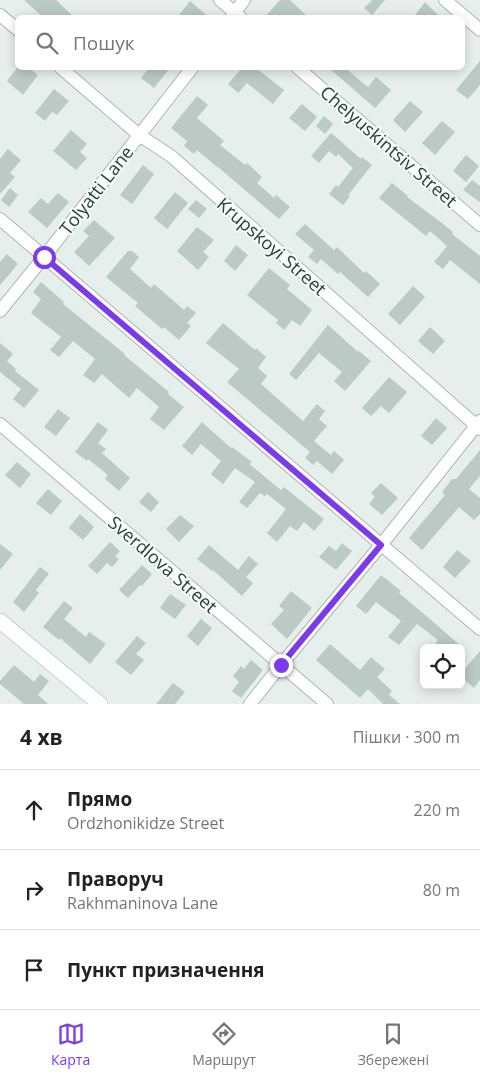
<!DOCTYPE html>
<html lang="uk">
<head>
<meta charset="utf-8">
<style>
	:root { --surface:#fff; --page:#f2f2f2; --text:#222; --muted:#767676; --line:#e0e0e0; --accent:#7c3aed }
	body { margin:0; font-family:"Open Sans",sans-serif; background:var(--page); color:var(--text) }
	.controls { position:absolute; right:15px; bottom:15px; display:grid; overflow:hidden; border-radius:8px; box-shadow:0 2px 12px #0003 }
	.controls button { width:45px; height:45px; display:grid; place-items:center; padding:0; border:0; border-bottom:1px solid var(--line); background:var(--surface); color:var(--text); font:25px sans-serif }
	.stop { position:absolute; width:15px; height:15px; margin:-11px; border:4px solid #7c3aed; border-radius:50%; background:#fff }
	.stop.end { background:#7c3aed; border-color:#fff; box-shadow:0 1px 5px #0008 }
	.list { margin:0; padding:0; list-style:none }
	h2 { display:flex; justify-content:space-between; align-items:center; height:65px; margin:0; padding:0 20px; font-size:21px }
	h2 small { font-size:16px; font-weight:400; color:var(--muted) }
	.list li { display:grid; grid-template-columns:32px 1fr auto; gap:15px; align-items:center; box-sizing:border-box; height:80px; padding:0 20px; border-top:1px solid var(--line) }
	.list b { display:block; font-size:19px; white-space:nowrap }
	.list p { margin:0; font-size:16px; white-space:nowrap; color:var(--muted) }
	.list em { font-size:16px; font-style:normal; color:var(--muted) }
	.icon { flex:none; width:28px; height:28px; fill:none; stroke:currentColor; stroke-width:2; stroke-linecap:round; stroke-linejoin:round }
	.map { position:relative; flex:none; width:480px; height:704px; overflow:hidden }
	.search { position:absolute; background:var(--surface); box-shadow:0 2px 12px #0003; left:15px; right:15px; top:15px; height:55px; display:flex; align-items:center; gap:12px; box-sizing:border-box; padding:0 18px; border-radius:8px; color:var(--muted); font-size:19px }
	.sheet { height:305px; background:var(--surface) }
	nav { display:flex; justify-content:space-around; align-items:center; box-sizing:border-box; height:70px; border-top:1px solid var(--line); background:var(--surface); font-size:14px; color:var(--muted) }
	nav a { display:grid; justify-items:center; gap:2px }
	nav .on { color:var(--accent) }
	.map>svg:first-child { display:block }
	.building { fill:#bbcac4 }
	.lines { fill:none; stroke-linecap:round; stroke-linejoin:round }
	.minor-casing { stroke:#a8b8b2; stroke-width:14 }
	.tertiary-casing { stroke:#a8b8b2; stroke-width:16 }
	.minor { stroke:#fff; stroke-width:12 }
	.tertiary { stroke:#fff; stroke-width:15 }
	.route { stroke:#7c3aed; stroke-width:6 }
	.labels { text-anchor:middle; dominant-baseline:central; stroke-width:4; stroke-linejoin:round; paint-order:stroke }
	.street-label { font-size:18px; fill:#24423a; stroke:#f7fbf9 }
</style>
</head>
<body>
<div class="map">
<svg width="480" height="704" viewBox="0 0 480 704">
	<rect width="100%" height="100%" fill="#e6efeb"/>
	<!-- building -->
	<path class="building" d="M24 0H56L75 18H44Z
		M280 0H290L309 18H264Z
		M372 0H385L372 15 364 8Z
		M190 1 210 18H177Z
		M425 2 441 18H413Z
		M480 61V85L468 99 456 90Z
		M17 68H29L38 75 23 95 7 81Z
		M149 68H170L154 88 141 78Z
		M242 68H256L284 90 273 104 247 83 238 93 228 84Z
		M329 68H345L368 87 376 77 391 90 375 108Z
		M54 89 69 101 57 115 52 112 45 121 35 113Z
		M197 96 208 105 197 118 224 141 220 145 245 165 247 163 262 177 257 183 274 198 276 195 290 207 279 219 218 167H217L197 150 194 154 184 146 187 141 171 128Z
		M410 101 423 112 405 132 393 120Z
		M302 104 317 117 305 131 289 118Z
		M324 116 333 124 325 134 316 126Z
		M442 121 455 132 435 155 422 143Z
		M71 130 87 144 80 152 87 158 76 170 53 151Z
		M331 133 361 159 362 157 372 165 348 195 350 196 343 205 329 194 336 185 338 187 353 168 338 154 336 157 329 151 319 163 311 156Z
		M8 149 21 160 10 173 15 177 0 194V159Z
		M466 155 479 166 466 182 453 171Z
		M143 165 154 174 132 204 120 195Z
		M472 180 480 186V202L463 190Z
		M392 183 408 196 407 197 442 223 453 232 452 234 480 256V284L450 260 443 269 434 262 447 246 430 231 426 236 379 198Z
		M10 188 18 195 9 207 1 200Z
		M175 192 188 203 167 229 154 218Z
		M58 193 69 202 47 228 28 212 41 198 48 204Z
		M196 200 207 209 199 218 188 209Z
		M94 220 115 238 89 266 74 252 89 236 83 231Z
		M305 224 334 250 337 247 364 273 366 271 380 284 368 297 340 272 338 274 321 259 317 264 308 257 314 250 295 234Z
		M197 227 214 240 203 252 209 257 198 270 177 251Z
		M236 245 248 255 235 271 224 261Z
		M128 251H132L139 257 130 269 151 288 154 284 184 310 187 306 196 313 187 323 191 326 179 340 164 327 162 329 135 306 138 303 106 277Z
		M7 254 18 264 0 285V262Z
		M269 268 290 285 287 289 312 310 300 326 292 320 284 330 276 323 278 320 247 295Z
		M41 282 64 302 63 304 125 354 124 355 169 392 168 394 184 407 164 430 150 419 159 407 137 388 129 398 102 374 94 383 83 375 95 359 73 341 59 357 50 350 61 337 31 313 41 299 33 292Z
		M413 286 425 297 400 325 388 314Z
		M223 323 255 350 256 348 266 357 258 368 267 376 261 384 303 421 317 404 325 411 319 419 327 426 314 441 331 455 334 451 344 460 332 474 317 461 313 465 305 458 310 452 227 382 239 369 206 343Z
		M328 325 358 352 359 351 371 361 345 391 334 381 342 372 319 353 296 380 289 374Z
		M430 327 445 341 433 354 418 341Z
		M0 343 13 354 7 361 16 369 15 371 39 390 24 408 13 399 21 389 0 372Z
		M389 377 407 392 389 413 381 406 371 416 362 408Z
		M58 409 70 418 56 436 44 427Z
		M436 418 447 428 432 445 421 436Z
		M98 422 108 430 98 443 106 449 102 453 130 478 119 491 105 479 108 475 88 459 87 461 75 452Z
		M202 422 231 448 232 447 252 462 249 464 281 490 284 487 324 519 314 531 304 522 297 531 290 526 277 542 267 533 286 509 267 494 265 496 260 493 247 508 239 502 255 482 235 468 223 484 211 474 221 461 201 444 192 455 182 446Z
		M480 450V476L469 489 480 498V514L474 520 459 507 422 550 409 538 445 495 442 492 452 479H456Z
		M17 462 31 474 20 488 5 475Z
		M381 483 398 498 382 515 369 504 375 497 371 493Z
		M48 489 62 501 51 515 36 503Z
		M148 492 159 502 151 512 139 502Z
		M80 514 94 527 83 540 69 528 70 526Z
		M180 515 194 526 179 542 166 529Z
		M110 542 120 551 115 556 119 559 112 567 107 563 97 574 88 566Z
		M342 543 352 551 336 570 319 557 329 546 336 551Z
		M0 544 13 554 0 570Z
		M209 545 238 570 249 556 258 564 246 577 253 583 242 596 213 570 212 571 197 559Z
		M457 550 471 561 455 578 443 567Z
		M142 565 152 574 142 586 140 585 128 598 119 590Z
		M40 567 49 574 36 590 39 593 24 612 13 602Z
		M381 575 401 591 399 593 430 619 463 648H432L438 640 417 624 399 645 388 637 401 621 376 602 366 614 356 606Z
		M291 591 312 608 287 639 271 624 284 610 279 606Z
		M170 594 186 605 175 619 160 608Z
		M64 601 73 608 64 619 86 637 89 632 106 644 90 664 60 638 59 640 43 627Z
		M201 619 212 628 198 646 187 636Z
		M137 636 146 643 136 654 144 660 131 675 115 662Z
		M330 644 360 670 371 657 385 669 377 677 392 691 389 695 400 704H383L368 689 360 698 316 660Z
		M480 651V680L474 688 461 677V673Z
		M251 660 263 670 241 698 232 691 239 682 233 676 241 666 244 669Z
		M14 665 34 682 40 674 49 681 38 695 48 704H24L0 684V681Z
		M173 683 185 692 175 704H156Z"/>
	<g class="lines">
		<!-- minor casing -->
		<g class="minor-casing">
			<path id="minor" d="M220 0 241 18
				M445 0 480 30
				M0 15 18 30
				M231 18 244 0
				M61 68 139 135 171 156 480 429
				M298 68 480 225
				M0 219 480 629
				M0 311 44 257 192 68
				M0 424 327 704
				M250 704 281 665 381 545 480 421"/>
		</g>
		<!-- tertiary casing -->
		<g class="tertiary-casing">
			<path id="tertiary" d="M0 621 100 704"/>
		</g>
		<!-- minor -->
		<use href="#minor" class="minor"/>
		<!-- tertiary -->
		<use href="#tertiary" class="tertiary"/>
	</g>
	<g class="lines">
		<!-- route -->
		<path class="route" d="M44 257 381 545 281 665"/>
	</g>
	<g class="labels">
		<!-- street labels -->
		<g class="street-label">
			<text transform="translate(389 146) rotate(41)">Chelyuskintsiv Street</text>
			<text transform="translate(96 190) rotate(-52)">Tolyatti Lane</text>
			<text transform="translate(272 246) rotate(41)">Krupskoyi Street</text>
			<text transform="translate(163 564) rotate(41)">Sverdlova Street</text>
		</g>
	</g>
</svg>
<div class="controls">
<button><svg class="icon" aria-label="locate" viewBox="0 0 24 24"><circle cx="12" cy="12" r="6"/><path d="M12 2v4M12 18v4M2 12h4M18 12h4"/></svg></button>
</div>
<div class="stop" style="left:44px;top:257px"></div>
<div class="stop end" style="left:281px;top:665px"></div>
<div class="search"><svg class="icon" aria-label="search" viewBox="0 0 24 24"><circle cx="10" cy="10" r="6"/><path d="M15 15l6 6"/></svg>Пошук</div>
</div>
<section class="sheet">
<h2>4 хв<small>Пішки · 300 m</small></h2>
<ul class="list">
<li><svg class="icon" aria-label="ahead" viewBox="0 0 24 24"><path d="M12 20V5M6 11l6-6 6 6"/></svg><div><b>Прямо</b><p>Ordzhonikidze Street</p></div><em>220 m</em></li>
<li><svg class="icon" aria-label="right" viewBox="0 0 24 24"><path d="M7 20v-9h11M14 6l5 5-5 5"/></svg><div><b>Праворуч</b><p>Rakhmaninova Lane</p></div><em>80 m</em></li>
<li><svg class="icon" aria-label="arrive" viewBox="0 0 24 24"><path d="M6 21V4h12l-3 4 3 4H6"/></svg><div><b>Пункт призначення</b></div></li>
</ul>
</section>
<nav>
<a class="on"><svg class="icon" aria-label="map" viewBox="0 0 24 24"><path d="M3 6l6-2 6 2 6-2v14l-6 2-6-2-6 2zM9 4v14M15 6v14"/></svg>Карта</a>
<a><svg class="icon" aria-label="directions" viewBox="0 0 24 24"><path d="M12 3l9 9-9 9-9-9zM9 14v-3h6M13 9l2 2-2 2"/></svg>Маршрут</a>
<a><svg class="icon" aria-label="saved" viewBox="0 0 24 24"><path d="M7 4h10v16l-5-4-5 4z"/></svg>Збережені</a>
</nav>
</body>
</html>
